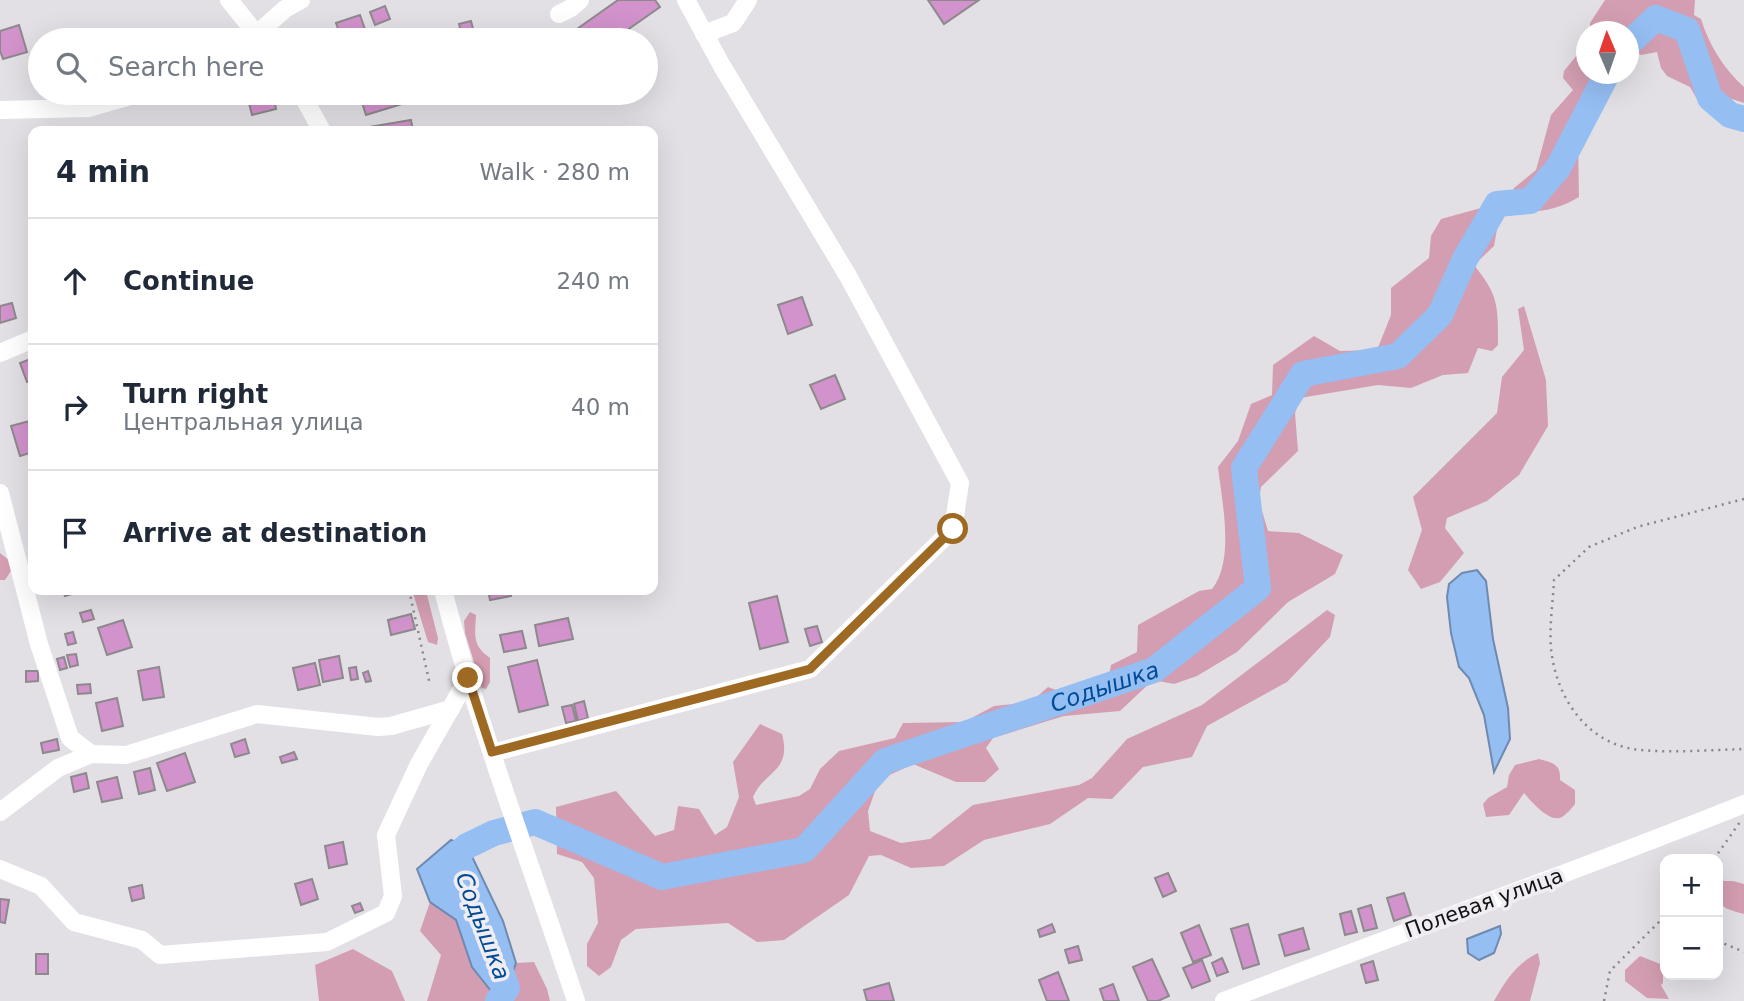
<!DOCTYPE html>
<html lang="en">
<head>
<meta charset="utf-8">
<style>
	:root { --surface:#fff; --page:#f2f2f3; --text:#1f2937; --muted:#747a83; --line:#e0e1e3 }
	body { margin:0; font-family:"DejaVu Sans",sans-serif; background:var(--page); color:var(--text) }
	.controls { position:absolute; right:21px; bottom:21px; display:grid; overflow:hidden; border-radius:14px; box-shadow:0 7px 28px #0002 }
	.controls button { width:63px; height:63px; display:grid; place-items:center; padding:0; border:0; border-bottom:2px solid var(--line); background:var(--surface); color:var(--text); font:35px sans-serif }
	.compass { position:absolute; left:1576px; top:21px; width:63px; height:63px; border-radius:50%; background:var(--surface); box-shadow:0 7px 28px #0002; rotate:358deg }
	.stop { position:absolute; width:21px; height:21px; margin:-16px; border:5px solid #9e6922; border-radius:50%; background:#fff }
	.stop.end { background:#9e6922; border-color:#fff; box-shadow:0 2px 7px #0008 }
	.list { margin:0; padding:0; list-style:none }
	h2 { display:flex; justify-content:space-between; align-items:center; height:91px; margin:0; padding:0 28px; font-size:30px }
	h2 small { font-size:23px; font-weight:400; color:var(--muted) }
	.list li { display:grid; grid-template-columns:46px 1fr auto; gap:21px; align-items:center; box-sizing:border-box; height:126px; padding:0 28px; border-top:2px solid var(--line) }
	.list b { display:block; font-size:26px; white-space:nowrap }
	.list p { margin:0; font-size:23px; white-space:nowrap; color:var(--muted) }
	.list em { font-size:23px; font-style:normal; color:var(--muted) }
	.icon { flex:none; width:38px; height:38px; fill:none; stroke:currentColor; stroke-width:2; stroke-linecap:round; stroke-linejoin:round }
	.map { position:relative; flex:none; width:1744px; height:1001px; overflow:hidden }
	.search { position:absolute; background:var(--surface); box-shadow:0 7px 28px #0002; left:28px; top:28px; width:630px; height:77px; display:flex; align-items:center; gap:18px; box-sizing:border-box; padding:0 24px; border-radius:38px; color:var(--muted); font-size:26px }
	.panel { position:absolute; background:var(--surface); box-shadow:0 7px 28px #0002; left:28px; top:126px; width:630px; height:469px; border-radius:14px }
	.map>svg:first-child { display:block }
	.green { fill:#d39eb1 }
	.water { fill:#95bef3; stroke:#6e8ab0; stroke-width:2 }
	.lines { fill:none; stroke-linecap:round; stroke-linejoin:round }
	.river { stroke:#95bef3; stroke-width:26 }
	.building { fill:#d292cc; stroke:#8d898c; stroke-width:2 }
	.path { stroke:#868588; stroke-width:2.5; stroke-dasharray:2 5; stroke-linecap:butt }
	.minor { stroke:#fff; stroke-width:18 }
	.route { stroke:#9e6922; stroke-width:9 }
	.labels { text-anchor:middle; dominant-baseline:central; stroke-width:7; stroke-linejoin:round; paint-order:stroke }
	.street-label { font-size:21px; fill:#121113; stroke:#efedf2 }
	.water-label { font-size:23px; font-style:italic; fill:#004c97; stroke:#efedf2 }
</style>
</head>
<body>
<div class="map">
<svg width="1744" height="1001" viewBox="0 0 1744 1001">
	<rect width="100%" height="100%" fill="#e2e0e5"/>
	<!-- green -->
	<path class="green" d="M1605 0H1695L1694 15 1701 19C1709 45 1724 69 1744 87V103L1732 99H1697L1690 87 1667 76 1661 68 1657 52 1641 55 1637 52 1636 41 1644 23 1629 32 1590 31V23Z
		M1586 44V74H1597L1593 82 1583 92 1590 100V108L1578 140 1579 197C1558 210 1532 215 1509 209L1514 188 1536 170 1551 115 1573 90 1563 78 1564 71Z
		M1481 208 1497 229 1494 246 1474 265C1499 296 1498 306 1498 345L1492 351 1478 348 1468 373 1443 375 1411 388 1378 385 1300 398 1295 413 1298 451 1261 487 1259 501 1268 531 1299 533 1343 555 1335 574 1288 602 1237 652 1197 676 1174 684 1153 680 1120 711 1064 716 993 738 986 748 999 769 985 782H956L913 764 879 780 868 811 870 831 901 843 930 839 973 805 1079 785 1092 778 1127 739 1202 705 1327 610 1335 615 1330 637 1287 682 1207 726 1192 757 1143 767 1112 799 1088 798 1050 824 984 840 944 866 911 868 881 855 869 856 849 895 784 940 757 942 728 923 636 929 621 940 611 967 599 976 587 966V944L598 923 594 878 582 862 557 854 556 807 616 791 655 836 674 830 678 806 699 809 715 835 727 827 739 797 733 762 760 724 782 734C792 772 765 770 753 797L756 805 799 796 810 789 820 769 839 751 895 738 903 723 964 722 994 706 1031 702 1048 687 1089 702 1108 681 1111 665 1137 652 1138 625 1199 591 1212 589C1235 560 1222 502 1218 467L1238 441 1251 404 1272 395 1273 365 1314 336 1340 351 1377 350 1391 315V288L1429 258 1431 236 1441 219Z
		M1524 306 1546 380 1548 426 1519 475 1487 501 1447 518 1445 528 1464 553 1440 582 1421 589 1408 570 1422 530 1413 497 1497 413 1502 377 1524 350 1518 309Z
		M0 553 15 565 5 580H0Z
		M412 590 426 591 438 638 437 645 428 642Z
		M470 612 476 615C475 636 472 645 490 658V682L486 689 482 688 465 633 464 621Z
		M1539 759C1553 763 1561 764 1560 780L1575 790V804C1572 808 1567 814 1562 817 1550 824 1531 801 1524 793L1509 815 1486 817 1483 804 1488 798 1507 787 1509 775 1515 765Z
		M1718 881H1733L1744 884V914C1719 907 1718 907 1718 881Z
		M430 902 456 920 472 967 507 988 516 963 534 962 547 989 550 1001H427L441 955 420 931Z
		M353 949 392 971 405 1001H319L315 965Z
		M1538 953 1540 963 1530 1001H1494C1505 981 1517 963 1538 953Z
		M1640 956 1663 965V983L1661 985 1669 999 1647 998 1625 981V970Z"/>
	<!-- water -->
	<path class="water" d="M1477 570 1486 581 1493 639 1508 708 1510 739 1494 772 1484 715 1469 678 1459 667 1451 633 1447 597 1449 584 1462 573Z
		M451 840 467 846 503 921 516 963 507 988 491 991 472 967 456 920 430 902 417 869Z
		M1500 926 1501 934 1494 953 1479 960 1468 953 1467 939Z"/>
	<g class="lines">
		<!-- river -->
		<g class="river">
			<path d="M1628 44 1656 18 1687 30 1710 98 1730 115 1744 119"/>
			<path id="s1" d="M463 874 456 855 467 846 494 833 535 822 662 877 804 850 885 761 1154 670 1258 588 1244 468 1303 374 1398 356 1440 315 1465 259 1497 204 1530 201 1558 168 1607 74"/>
			<path d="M495 955 507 988 498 1001"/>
		</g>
	</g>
	<!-- building -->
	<path class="building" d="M618 0H655L660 7 613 40H585L577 29Z
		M928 0H979L944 24Z
		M385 6 390 19 375 25 370 12Z
		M360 15 367 35 351 40H342L336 23Z
		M471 21 475 36 463 39 459 24Z
		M19 25 27 52 3 59 0 51V31Z
		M359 93H417L418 99 366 115Z
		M274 97 276 109 252 115 249 103Z
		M411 120 413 131H370L369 127Z
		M802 297 812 325 788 334 778 305Z
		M12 303 16 318 0 323V306Z
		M33 358V380L27 382 20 363Z
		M835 375 845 399 821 409 810 385Z
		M33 420V452L20 456 11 426Z
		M63 590H86L65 596Z
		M488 590H510L511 596 490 600Z
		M777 596 788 642 760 649 749 603Z
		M91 610 94 619 83 622 80 613Z
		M411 614 415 629 391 635 388 620Z
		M568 618 573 639 539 646 535 625Z
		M123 620 132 647 107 655 98 628Z
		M817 626 822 642 810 646 805 629Z
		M522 631 526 648 504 652 500 635Z
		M73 632 76 643 68 645 65 634Z
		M76 654 78 665 70 667 67 655Z
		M339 656 343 678 323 682 319 660Z
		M64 657 67 668 60 670 57 659Z
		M537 660 548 705 519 712 508 667Z
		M315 663 320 685 298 690 293 668Z
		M159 667 164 697 143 700 138 671Z
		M356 667 358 679 351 680 349 668Z
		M26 671H38V681L26 682Z
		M368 671 371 681 366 682 363 673Z
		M90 684 91 693 78 694 77 685Z
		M117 698 123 726 102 731 96 703Z
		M584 701 588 718 578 721 574 704Z
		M572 705 576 721 566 723 562 707Z
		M57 739 59 750 43 753 41 743Z
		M245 739 249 753 235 757 231 744Z
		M294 752 297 759 282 763 280 757Z
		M185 753 195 782 167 791 157 763Z
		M150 768 155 790 139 794 134 772Z
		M86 773 89 788 74 792 71 777Z
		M117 777 122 798 102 802 97 782Z
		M343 842 347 864 329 868 325 846Z
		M1168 873 1176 891 1163 897 1155 878Z
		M312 879 318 899 301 905 295 884Z
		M142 885 144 898 132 901 129 888Z
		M1404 893 1411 915 1394 921 1387 898Z
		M0 899 9 900 5 923 0 922Z
		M360 903 363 910 355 913 352 906Z
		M1371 905 1377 928 1364 931 1358 909Z
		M1351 911 1357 932 1345 935 1340 914Z
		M1052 924 1055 932 1040 937 1038 930Z
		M1248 924 1259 964 1243 969 1231 929Z
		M1199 925 1211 955 1193 962 1181 933Z
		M1303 928 1309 949 1285 956 1279 935Z
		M1078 946 1082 960 1069 963 1065 950Z
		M36 954H48V974H36Z
		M1222 958 1228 972 1217 976 1212 963Z
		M1152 959 1169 996 1158 1001H1148L1133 967Z
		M1202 960 1210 981 1192 988 1183 968Z
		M1373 961 1378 980 1366 983 1361 965Z
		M1058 972 1069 1001H1047L1039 980Z
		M889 983 894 1001H867L864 990Z
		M1113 984 1119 1001H1104L1100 989Z"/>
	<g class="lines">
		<!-- path -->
		<path class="path" d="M1744 499 1637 527 1589 547 1554 580C1553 604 1548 632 1552 656 1559 703 1591 746 1641 750 1675 753 1710 750 1744 749
			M409 590 430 685
			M1714 859 1740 822
			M1718 941 1744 952
			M1604 1001 1610 971 1665 916"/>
		<!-- minor -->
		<path class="minor" d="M229 0 261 40
			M559 14 571 8 580 0
			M704 34 733 23 748 0
			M250 40 285 9 301 0
			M301 93 322 131
			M0 110 88 108 141 93
			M0 353 33 339
			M0 493 39 644 70 738 91 754 126 755 257 714 378 727 391 726 451 709
			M443 590C479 729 531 864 576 1001
			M492 753 810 669 953 529 960 483 848 276 722 66 686 0
			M0 812 58 768 91 754
			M0 869 41 886 74 922 142 940 160 955 327 942 386 913 393 896 386 835 419 764 468 678
			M1224 1001C1397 934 1572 873 1744 804"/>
	</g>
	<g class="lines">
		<!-- route -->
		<path class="route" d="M468 678 492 752 810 669 953 529"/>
	</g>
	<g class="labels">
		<!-- street labels -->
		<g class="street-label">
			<text transform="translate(1484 903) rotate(-20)">Полевая улица</text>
		</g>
		<!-- water labels -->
		<g class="water-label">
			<text stroke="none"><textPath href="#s1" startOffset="742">Содышка</textPath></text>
			<text transform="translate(483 926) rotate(69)">Содышка</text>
		</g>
	</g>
</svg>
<div class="controls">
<button>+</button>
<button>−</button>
</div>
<svg class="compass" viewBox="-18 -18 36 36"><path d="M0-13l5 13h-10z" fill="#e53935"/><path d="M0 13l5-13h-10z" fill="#747a83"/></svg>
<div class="stop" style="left:953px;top:529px"></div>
<div class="stop end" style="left:468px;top:678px"></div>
<div class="search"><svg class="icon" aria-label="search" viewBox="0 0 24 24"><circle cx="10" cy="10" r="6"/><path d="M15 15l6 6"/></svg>Search here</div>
<section class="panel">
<h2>4 min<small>Walk · 280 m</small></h2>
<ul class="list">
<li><svg class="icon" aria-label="ahead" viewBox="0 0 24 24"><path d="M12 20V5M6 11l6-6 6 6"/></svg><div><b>Continue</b></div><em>240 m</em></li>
<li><svg class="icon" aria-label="right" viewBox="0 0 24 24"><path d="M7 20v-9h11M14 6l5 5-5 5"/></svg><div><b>Turn right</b><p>Центральная улица</p></div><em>40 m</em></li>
<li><svg class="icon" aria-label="arrive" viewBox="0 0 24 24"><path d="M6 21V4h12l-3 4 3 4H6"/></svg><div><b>Arrive at destination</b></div></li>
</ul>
</section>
</div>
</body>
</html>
